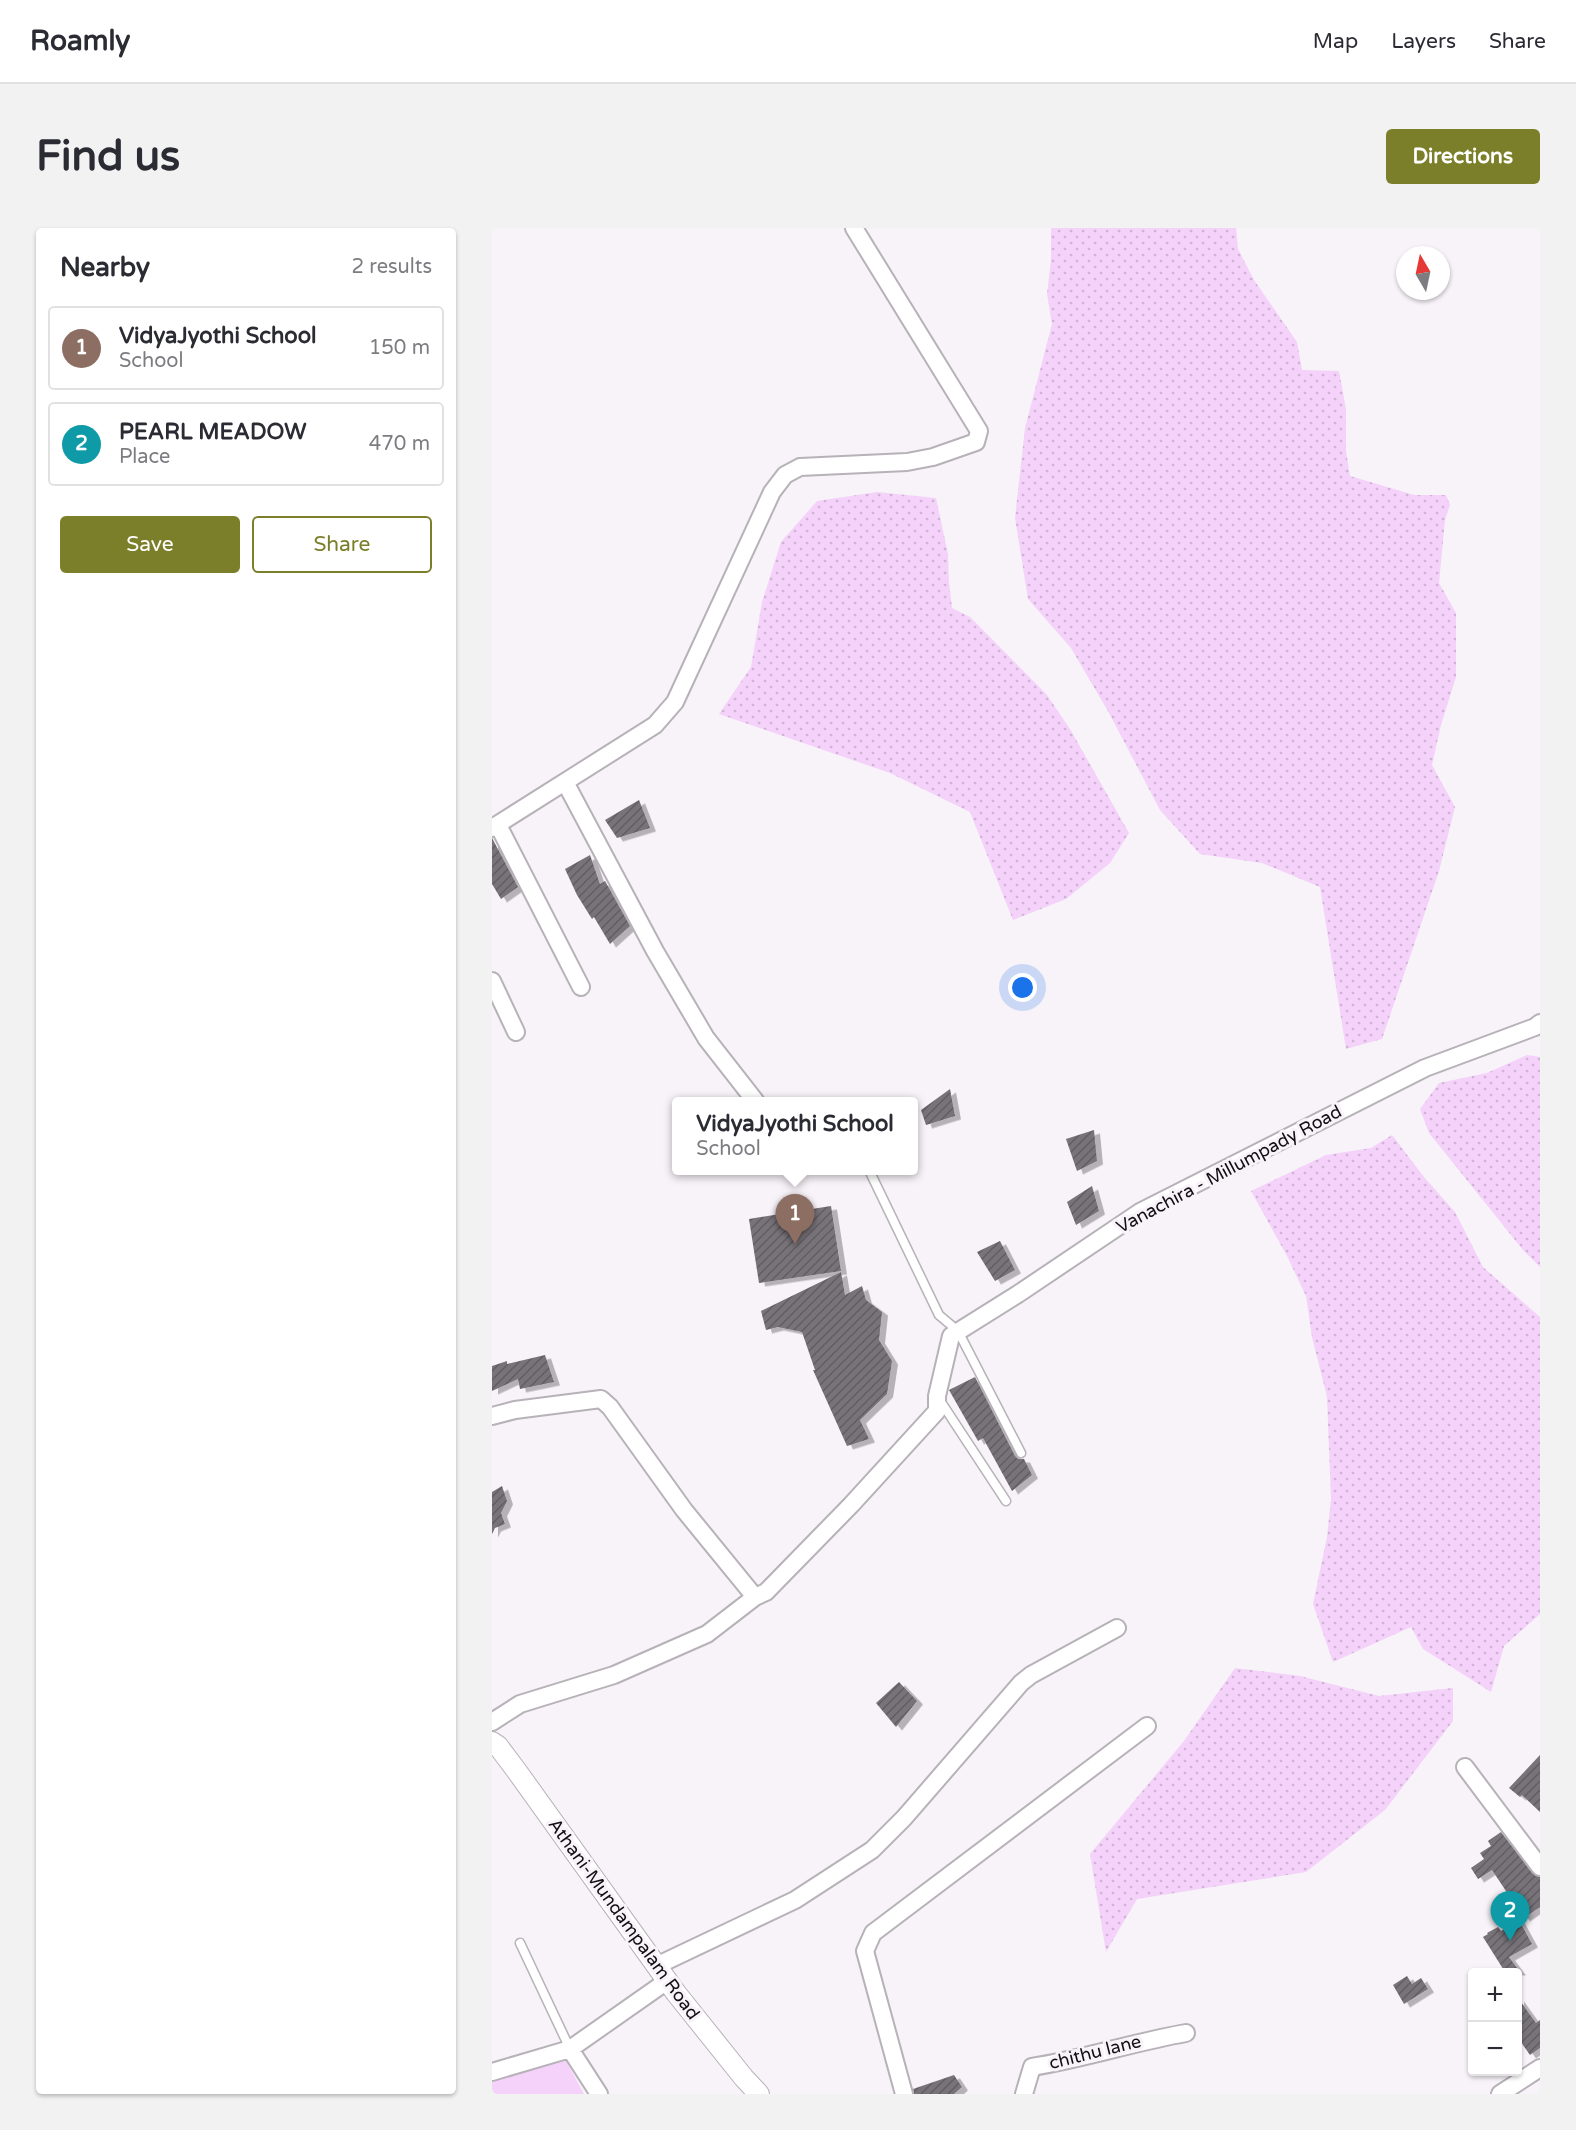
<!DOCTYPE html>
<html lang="en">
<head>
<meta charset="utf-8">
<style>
	:root { --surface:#fff; --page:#f2f2f3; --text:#2b2b33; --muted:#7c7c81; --line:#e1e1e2; --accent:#7c7f29 }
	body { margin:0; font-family:"Varela Round",sans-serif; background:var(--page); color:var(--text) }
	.controls { position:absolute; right:18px; bottom:18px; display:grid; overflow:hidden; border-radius:6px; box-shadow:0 2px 4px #0004 }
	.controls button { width:54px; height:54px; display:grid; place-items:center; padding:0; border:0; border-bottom:2px solid var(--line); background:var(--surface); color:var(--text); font:30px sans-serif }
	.compass { position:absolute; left:904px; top:18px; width:54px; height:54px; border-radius:50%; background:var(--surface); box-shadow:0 2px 4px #0004; rotate:351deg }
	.you { position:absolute; left:531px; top:760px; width:21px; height:21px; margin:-15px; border:4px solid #fff; border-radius:50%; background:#1a73e8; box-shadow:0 0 0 9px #1a73e833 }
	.badge { display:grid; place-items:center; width:39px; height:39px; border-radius:50%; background:var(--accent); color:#fff; font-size:20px; font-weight:700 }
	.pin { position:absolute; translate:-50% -50px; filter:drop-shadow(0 2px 3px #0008) }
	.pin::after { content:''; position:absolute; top:32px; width:21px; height:18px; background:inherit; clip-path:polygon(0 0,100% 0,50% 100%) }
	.popup { position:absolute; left:180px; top:869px; width:246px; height:78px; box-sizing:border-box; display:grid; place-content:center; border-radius:6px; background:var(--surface); filter:drop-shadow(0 2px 4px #0005); font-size:20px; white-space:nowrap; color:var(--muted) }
	.popup b { font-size:22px; color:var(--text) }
	.popup::after { content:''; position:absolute; left:50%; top:100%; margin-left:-12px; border:12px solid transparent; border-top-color:var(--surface) }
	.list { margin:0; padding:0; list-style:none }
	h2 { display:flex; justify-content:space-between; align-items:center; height:78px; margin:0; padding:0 24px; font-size:26px }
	h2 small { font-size:20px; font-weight:400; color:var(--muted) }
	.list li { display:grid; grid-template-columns:39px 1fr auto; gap:18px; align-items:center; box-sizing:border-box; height:84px; margin:0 12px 12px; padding:0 12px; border:2px solid var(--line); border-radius:6px }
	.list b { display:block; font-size:22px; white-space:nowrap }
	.list p { margin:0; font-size:20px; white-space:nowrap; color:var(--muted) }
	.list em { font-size:20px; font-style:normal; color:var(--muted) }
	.actions { display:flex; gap:12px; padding:18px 24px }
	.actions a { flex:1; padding:14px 0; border:2px solid var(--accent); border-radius:6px; text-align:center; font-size:21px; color:var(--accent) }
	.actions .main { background:var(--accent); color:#fff }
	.map { position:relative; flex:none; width:1048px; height:1866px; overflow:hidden; border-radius:6px }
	header { display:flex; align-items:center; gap:36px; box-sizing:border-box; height:84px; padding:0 30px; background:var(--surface); border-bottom:2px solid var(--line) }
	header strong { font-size:28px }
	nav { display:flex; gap:33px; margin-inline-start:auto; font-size:21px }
	.intro { display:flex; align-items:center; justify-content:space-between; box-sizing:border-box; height:144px; padding:0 36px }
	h1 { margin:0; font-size:42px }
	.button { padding:15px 27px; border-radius:6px; background:var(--accent); color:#fff; font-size:21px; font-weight:700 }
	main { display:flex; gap:36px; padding:0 36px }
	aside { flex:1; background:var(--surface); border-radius:6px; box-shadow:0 2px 4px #0004 }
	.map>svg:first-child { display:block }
	.grass { fill:url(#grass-dots) }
	.park { fill:#f4d2fa }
	.building { fill:url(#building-hatch); filter:url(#shadow) }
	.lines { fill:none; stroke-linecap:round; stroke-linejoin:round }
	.service-casing { stroke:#b7b1b8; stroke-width:11 }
	.minor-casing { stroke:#b7b1b8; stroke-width:20 }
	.tertiary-casing { stroke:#b7b1b8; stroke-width:22 }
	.service { stroke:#fff; stroke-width:8 }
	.minor { stroke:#fff; stroke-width:16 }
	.tertiary { stroke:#fff; stroke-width:20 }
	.labels { text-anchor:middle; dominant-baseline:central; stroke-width:6; stroke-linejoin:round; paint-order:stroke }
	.street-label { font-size:18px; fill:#110f11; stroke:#f8f2f9 }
</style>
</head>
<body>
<header>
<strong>Roamly</strong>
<nav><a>Map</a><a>Layers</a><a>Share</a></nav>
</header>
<div class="intro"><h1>Find us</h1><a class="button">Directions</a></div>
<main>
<aside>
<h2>Nearby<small>2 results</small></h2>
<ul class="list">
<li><span class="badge" style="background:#8d6e63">1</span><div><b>VidyaJyothi School</b><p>School</p></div><em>150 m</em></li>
<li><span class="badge" style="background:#0f9aa8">2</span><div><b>PEARL MEADOW</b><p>Place</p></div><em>470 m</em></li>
</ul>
<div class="actions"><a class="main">Save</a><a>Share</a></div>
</aside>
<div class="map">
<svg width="1048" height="1866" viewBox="0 0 1048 1866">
	<defs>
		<pattern id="grass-dots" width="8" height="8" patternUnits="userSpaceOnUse" patternTransform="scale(1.5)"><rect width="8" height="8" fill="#f4d2fa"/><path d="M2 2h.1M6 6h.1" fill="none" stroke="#d0b3d5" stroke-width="1.8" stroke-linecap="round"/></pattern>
		<pattern id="building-hatch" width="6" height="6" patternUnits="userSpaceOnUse" patternTransform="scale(1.5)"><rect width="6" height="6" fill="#787379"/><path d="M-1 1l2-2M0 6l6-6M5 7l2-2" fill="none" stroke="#615d62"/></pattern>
		<filter id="shadow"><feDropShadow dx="6" dy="3.5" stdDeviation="0" flood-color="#0004"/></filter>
	</defs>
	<rect width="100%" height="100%" fill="#f8f2f9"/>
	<!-- grass -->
	<path class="grass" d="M559 0H744L746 21 762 52 805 114 810 142 847 143 854 181V223L858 248 922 267H954L958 277 953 292 947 355 964 385V449L949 497 940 537 963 579 947 643 890 811 854 821 828 659 770 635 708 626 668 582 617 485 579 420 536 371 523 290 533 200 560 96 555 66 559 32Z
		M385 264 444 270 456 326 457 354 460 380 478 389 555 467 578 501 637 605 618 635 574 671 521 692 478 584 398 545 227 486 259 439 270 374 289 314 325 273Z
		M1035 827 1048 829V1039L1031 1022 937 905 928 881 947 855 995 845Z
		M900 907 932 949 963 984 991 1039 1048 1089V1386L1012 1418 999 1464 931 1421 919 1399 841 1434 821 1376 835 1309 839 1271 835 1169 820 1109 814 1068 795 1028 759 963 834 927 879 920Z
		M743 1440 808 1448 887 1468 961 1460V1493L893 1582 814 1644 645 1671 614 1724 598 1626 692 1513Z"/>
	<!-- park -->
	<path class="park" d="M73 1831 92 1866H0V1849Z"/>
	<!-- building -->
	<path class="building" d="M147 572 158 600 125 610 113 592Z
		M0 610 26 659 9 671 0 656Z
		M98 627 108 656 113 653 138 698 118 716 102 689 100 691 85 667 73 641Z
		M458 861 463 888 434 897 429 882Z
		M602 902 605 933 585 943 574 911Z
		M600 958 607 983 584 997 575 974Z
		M339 978 349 1043 267 1055 257 991Z
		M508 1013 523 1042 503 1053 485 1024Z
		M349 1044 353 1067 370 1058 374 1072 390 1084 387 1112 400 1133 395 1166 368 1192 377 1211 355 1218 321 1142H323L310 1104 286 1099 274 1102 269 1083Z
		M53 1127 62 1154 28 1161 26 1151 0 1163V1138L15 1133V1136Z
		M483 1149 523 1228 526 1231H532L540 1247 520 1263 491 1210 486 1213 457 1162Z
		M10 1258 15 1273 9 1285 13 1296 3 1300 0 1306V1264Z
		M407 1454 425 1473 404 1499 384 1475Z
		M1048 1527V1584L1030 1567 1028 1569 1017 1560Z
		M1009 1604 1040 1645 1048 1649V1679L1032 1690 1000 1642 986 1651 979 1640 992 1631 988 1625 999 1618 996 1613Z
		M1027 1692 1040 1716 1017 1729 1028 1744H1013L991 1709 996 1706 995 1705 1006 1699 1009 1703Z
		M915 1748 920 1756 929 1750 936 1761 912 1776 901 1757Z
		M1026 1770 1044 1795 1048 1792V1820L1038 1827 1026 1810Z
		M462 1847 470 1859 462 1866H422L421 1861Z"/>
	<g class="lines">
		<!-- service casing -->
		<g class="service-casing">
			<path id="service" d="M377 942 447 1087 466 1103 529 1225
				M447 1171 514 1273
				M28 1715 78 1821"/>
		</g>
		<!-- minor casing -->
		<g class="minor-casing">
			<path id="minor" d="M73 554 163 723 214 810 264 874
				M6 597 89 759
				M0 600 163 497 183 474 280 264 293 247 308 239 415 234 441 229 484 214 487 203 362 0
				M0 753 24 804
				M0 1188 23 1182 109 1171 118 1179 192 1282 263 1369
				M0 1494 28 1476 122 1447 215 1406 263 1369 274 1364 359 1277 445 1183V1168L459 1108 526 1066 648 984 933 840 1043 799 1048 795
				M973 1539 1048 1639
				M164 1738 303 1672 380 1622 412 1590 529 1455 539 1447 625 1400
				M78 1821 107 1866
				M0 1844 78 1821 175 1753
				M412 1866 373 1723 381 1705 655 1498
				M532 1866 540 1839C592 1831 642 1814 694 1805
				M1008 1866 1048 1840"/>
		</g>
		<!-- tertiary casing -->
		<g class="tertiary-casing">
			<path id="tertiary" d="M0 1514 6 1518 24 1542 184 1765 252 1850 267 1866"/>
		</g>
		<!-- service -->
		<use href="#service" class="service"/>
		<!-- minor -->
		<use href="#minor" class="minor"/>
		<!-- tertiary -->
		<use href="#tertiary" class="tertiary"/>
	</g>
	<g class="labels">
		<!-- street labels -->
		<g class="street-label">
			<text transform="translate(737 941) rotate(-28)">Vanachira - Millumpady Road</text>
			<text transform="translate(132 1691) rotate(54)">Athani-Mundampalam Road</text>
			<text transform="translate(603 1824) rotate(-14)">chithu lane</text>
		</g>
	</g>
</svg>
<div class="controls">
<button>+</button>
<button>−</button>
</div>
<svg class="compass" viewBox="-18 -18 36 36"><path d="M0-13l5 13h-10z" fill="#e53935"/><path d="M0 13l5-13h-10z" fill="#7c7c81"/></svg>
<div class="you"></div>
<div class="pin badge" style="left:303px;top:1016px;background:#8d6e63">1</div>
<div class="popup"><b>VidyaJyothi School</b>School</div>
<div class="pin badge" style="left:1018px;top:1713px;background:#0f9aa8">2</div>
</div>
</main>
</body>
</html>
